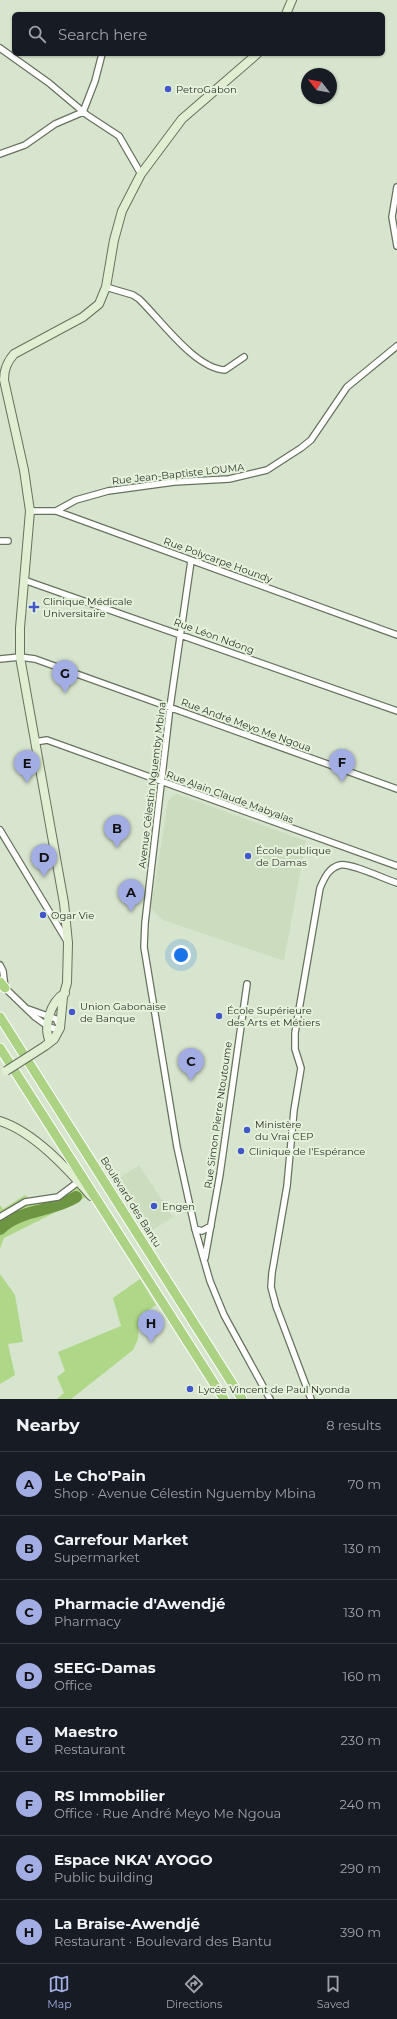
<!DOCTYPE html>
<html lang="en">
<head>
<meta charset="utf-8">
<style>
	:root { --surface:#171b24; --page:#242831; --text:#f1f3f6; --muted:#9ea1a6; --line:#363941; --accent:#a2ade3 }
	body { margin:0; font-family:Montserrat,sans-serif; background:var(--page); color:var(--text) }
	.compass { position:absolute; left:301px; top:68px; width:36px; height:36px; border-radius:50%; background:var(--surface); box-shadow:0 1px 3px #0004; rotate:301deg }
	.you { position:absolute; left:181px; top:955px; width:14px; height:14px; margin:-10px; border:3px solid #fff; border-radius:50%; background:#1a73e8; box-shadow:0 0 0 6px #1a73e833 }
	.badge { display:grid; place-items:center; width:26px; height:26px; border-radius:50%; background:var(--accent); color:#111; font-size:13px; font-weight:700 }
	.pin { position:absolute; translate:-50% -33px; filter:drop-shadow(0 1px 2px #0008) }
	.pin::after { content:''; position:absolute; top:21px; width:14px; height:12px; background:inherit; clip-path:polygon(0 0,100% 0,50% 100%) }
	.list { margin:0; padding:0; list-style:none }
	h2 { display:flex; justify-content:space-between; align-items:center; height:52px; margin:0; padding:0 16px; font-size:17px }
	h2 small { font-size:13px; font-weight:400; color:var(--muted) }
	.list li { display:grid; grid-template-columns:26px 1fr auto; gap:12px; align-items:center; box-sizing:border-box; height:64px; padding:0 16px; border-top:1px solid var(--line) }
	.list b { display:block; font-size:15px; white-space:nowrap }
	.list p { margin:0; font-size:13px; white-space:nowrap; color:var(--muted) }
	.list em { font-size:13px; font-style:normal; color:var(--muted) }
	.icon { flex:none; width:22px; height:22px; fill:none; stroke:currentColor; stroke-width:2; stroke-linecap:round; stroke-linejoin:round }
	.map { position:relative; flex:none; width:397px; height:1399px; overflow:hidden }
	.search { position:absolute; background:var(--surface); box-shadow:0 1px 3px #0004; left:12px; right:12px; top:12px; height:44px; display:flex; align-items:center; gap:10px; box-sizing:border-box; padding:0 14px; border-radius:6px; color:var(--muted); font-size:15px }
	.sheet { height:564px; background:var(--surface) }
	nav { display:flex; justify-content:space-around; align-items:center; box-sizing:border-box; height:56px; border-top:1px solid var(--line); background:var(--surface); font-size:11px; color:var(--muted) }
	nav a { display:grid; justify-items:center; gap:2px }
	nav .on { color:var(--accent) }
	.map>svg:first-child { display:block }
	.built { fill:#ccddbf }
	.green { fill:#aed787 }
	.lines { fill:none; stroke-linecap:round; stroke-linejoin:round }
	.river { stroke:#6d9642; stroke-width:12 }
	.minor-casing { stroke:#67725e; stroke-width:8 }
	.secondary-casing { stroke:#67725e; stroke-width:10 }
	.trunk-casing { stroke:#fff; stroke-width:11 }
	.minor { stroke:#fff; stroke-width:5.5 }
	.secondary { stroke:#e0eed1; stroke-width:8 }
	.trunk { stroke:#acd284; stroke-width:9 }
	.secondary-bridge-casing { stroke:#67725e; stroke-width:10; stroke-linecap:butt }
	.secondary-bridge { stroke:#e0eed1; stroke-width:8 }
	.poi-dot { fill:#4158cb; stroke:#e5f2db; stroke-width:1.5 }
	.labels { text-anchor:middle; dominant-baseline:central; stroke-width:4; stroke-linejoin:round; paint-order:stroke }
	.poi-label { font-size:10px; fill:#2f342b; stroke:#e5f2db; text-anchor:start }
	.street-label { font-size:10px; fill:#2f342b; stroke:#e5f2db }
</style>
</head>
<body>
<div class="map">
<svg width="397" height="1399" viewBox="0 0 397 1399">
	<rect width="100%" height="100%" fill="#d8e5ce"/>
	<!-- built -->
	<path class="built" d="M177 794 306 841 284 961 163 920 151 908 168 801 172 796Z
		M139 1165 173 1217 150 1232 116 1180Z"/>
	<!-- green -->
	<path class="green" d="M74 1184 86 1197 4 1238 0 1249V1205L3 1209 25 1195 37 1205Z
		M0 1274 15 1295 23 1342 8 1344 15 1375 0 1384Z
		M140 1279 156 1305 139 1317 138 1339 133 1350 71 1399H57L64 1393 57 1377 65 1371 58 1352 121 1326 113 1298Z"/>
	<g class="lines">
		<!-- river -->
		<path class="river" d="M0 1229C20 1209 52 1212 76 1197"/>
		<!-- minor casing -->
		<g class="minor-casing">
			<path id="minor" d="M0 48 49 83 87 115 119 136 141 174
				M0 154 25 145 55 124 83 112 95 81 102 54
				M397 187 392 217 397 246
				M106 287 133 295 139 299C160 319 195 369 225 370L244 357
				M30 511H56L397 635
				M56 511 76 500 108 491 174 482 229 479 267 470 301 448 311 440 347 387 397 346
				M0 541H8
				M191 561 170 707 145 923 144 947 177 1147 195 1229 210 1281 224 1315 270 1399
				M24 580 397 711
				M0 659 20 657 35 659 397 789
				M35 742 47 740 397 866
				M0 830 67 941
				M0 965 3 971 5 988 35 1017 49 1027 59 1030
				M28 1009 56 1019 59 1025
				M0 1217 25 1202 58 1197 78 1182
				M195 1229 202 1231 211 1226
				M205 1258 220 1174 247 984
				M311 1399 276 1306 271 1287 272 1273 287 1186 294 1110 301 1068 295 1049V1033L320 888C324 879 328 868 340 865 352 863 384 879 397 883"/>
		</g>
		<!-- secondary casing -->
		<g class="secondary-casing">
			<path id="secondary" d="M286 14 292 0
				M50 1042C43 1027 50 1002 65 993
				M45 1046 54 1039 60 1028 63 997 67 983 68 943 64 903 20 657V628L30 511 24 470 4 380C4 369 7 362 14 354L83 317 99 304 106 287 114 240 122 211 141 174 182 119 257 54
				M0 1121C34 1132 68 1169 91 1196"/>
		</g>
		<!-- trunk casing -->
		<g class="trunk-casing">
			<path id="trunk" d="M0 982 5 988
				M0 1017 242 1399
				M0 1048 224 1399"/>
		</g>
		<!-- minor -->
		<use href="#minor" class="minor"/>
		<!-- secondary -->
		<use href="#secondary" class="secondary"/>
		<!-- trunk -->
		<use href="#trunk" class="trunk"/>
		<!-- secondary-bridge casing -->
		<g class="secondary-bridge-casing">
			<path id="secondary-bridge" d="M6 1071 45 1046"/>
		</g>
		<!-- secondary-bridge -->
		<use href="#secondary-bridge" class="secondary-bridge"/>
	</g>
	<!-- markers -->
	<g class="poi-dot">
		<circle cx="168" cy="89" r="4"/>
		<path d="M32 601h4v4h4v4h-4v4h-4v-4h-4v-4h4z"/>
		<circle cx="248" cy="856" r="4"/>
		<circle cx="43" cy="915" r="4"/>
		<circle cx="72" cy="1012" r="4"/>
		<circle cx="219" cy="1016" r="4"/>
		<circle cx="247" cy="1130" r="4"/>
		<circle cx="241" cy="1151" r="4"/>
		<circle cx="154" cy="1206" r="4"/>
		<circle cx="190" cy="1389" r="4"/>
	</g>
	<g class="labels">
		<!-- poi labels -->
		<g class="poi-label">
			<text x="176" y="89">PetroGabon</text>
			<text x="43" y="601">Clinique Médicale<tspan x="43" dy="12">Universitaire</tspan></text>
			<text x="256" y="850">École publique<tspan x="256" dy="12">de Damas</tspan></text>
			<text x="51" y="915">Ogar Vie</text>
			<text x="80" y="1006">Union Gabonaise<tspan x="80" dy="12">de Banque</tspan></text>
			<text x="227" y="1010">École Supérieure<tspan x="227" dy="12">des Arts et Métiers</tspan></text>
			<text x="255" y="1124">Ministère<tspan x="255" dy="12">du Vrai CEP</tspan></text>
			<text x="249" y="1151">Clinique de l'Espérance</text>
			<text x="162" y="1206">Engen</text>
			<text x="198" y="1389">Lycée Vincent de Paul Nyonda</text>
		</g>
		<!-- street labels -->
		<g class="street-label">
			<text transform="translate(178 474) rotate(-6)">Rue Jean-Baptiste LOUMA</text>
			<text transform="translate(218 560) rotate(20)">Rue Polycarpe Houndy</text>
			<text transform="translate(214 636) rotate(20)">Rue Léon Ndong</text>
			<text transform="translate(246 725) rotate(20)">Rue André Meyo Me Ngoua</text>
			<text transform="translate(152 785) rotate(-83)">Avenue Célestin Nguemby Mbina</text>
			<text transform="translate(230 797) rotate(20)">Rue Alain Claude Mabyalas</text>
			<text transform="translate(218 1115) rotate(-82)">Rue Simon Pierre Ntoutoume</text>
			<text transform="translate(131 1202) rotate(58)">Boulevard des Bantu</text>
		</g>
	</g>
</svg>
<svg class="compass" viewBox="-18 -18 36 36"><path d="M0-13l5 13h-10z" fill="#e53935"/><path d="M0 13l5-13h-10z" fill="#9ea1a6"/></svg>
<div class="you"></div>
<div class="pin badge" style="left:131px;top:912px">A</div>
<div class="pin badge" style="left:117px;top:848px">B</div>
<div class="pin badge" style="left:191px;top:1081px">C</div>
<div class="pin badge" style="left:44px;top:877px">D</div>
<div class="pin badge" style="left:27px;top:783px">E</div>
<div class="pin badge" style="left:342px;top:782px">F</div>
<div class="pin badge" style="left:65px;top:693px">G</div>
<div class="pin badge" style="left:151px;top:1343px">H</div>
<div class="search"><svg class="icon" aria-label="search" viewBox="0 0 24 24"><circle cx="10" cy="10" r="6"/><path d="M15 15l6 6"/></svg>Search here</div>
</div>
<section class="sheet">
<h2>Nearby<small>8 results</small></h2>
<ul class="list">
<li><span class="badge">A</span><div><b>Le Cho'Pain</b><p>Shop · Avenue Célestin Nguemby Mbina</p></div><em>70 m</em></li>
<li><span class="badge">B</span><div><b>Carrefour Market</b><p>Supermarket</p></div><em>130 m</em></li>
<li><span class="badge">C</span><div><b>Pharmacie d'Awendjé</b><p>Pharmacy</p></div><em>130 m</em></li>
<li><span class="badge">D</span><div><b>SEEG-Damas</b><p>Office</p></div><em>160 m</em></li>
<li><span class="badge">E</span><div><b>Maestro</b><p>Restaurant</p></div><em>230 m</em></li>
<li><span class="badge">F</span><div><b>RS Immobilier</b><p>Office · Rue André Meyo Me Ngoua</p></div><em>240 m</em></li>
<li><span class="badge">G</span><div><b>Espace NKA' AYOGO</b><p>Public building</p></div><em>290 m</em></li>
<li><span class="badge">H</span><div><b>La Braise-Awendjé</b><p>Restaurant · Boulevard des Bantu</p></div><em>390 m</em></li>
</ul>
</section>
<nav>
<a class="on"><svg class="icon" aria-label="map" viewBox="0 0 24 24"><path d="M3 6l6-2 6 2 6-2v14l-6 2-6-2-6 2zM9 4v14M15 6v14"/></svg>Map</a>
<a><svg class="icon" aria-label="directions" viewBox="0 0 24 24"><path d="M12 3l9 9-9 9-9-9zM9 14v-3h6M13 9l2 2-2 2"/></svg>Directions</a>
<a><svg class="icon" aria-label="saved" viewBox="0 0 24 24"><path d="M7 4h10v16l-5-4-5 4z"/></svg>Saved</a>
</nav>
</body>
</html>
